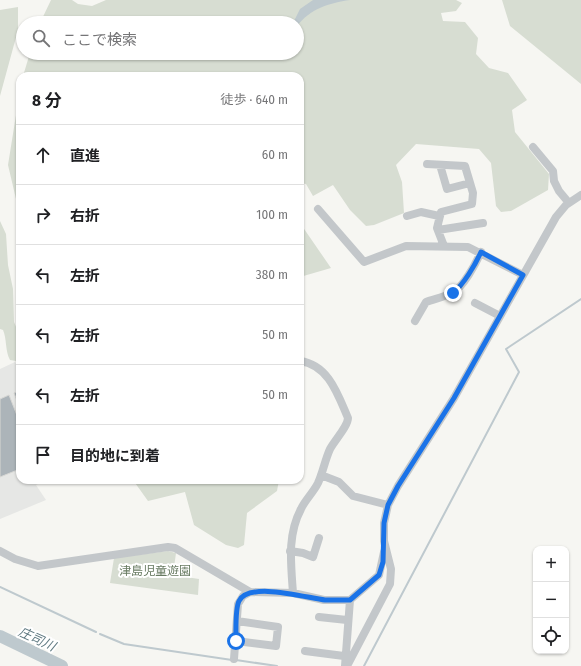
<!DOCTYPE html>
<html lang="ja">
<head>
<meta charset="utf-8">
<style>
	:root { --surface:#fff; --page:#f6f6f6; --text:#202124; --muted:#757577; --line:#e0e0e0 }
	body { margin:0; font-family:"Fira Sans Condensed","Noto Sans JP",sans-serif; background:var(--page); color:var(--text) }
	.controls { position:absolute; right:12px; bottom:12px; display:grid; overflow:hidden; border-radius:8px; box-shadow:0 1px 3px #0004 }
	.controls button { width:36px; height:36px; display:grid; place-items:center; padding:0; border:0; border-bottom:1px solid var(--line); background:var(--surface); color:var(--text); font:20px sans-serif }
	.stop { position:absolute; width:12px; height:12px; margin:-9px; border:3px solid #1a73e8; border-radius:50%; background:#fff }
	.stop.end { background:#1a73e8; border-color:#fff; box-shadow:0 1px 4px #0008 }
	.list { margin:0; padding:0; list-style:none }
	h2 { display:flex; justify-content:space-between; align-items:center; height:52px; margin:0; padding:0 16px; font-size:17px }
	h2 small { font-size:13px; font-weight:400; color:var(--muted) }
	.list li { display:grid; grid-template-columns:26px 1fr auto; gap:12px; align-items:center; box-sizing:border-box; height:60px; padding:0 16px; border-top:1px solid var(--line) }
	.list b { display:block; font-size:15px; white-space:nowrap }
	.list em { font-size:13px; font-style:normal; color:var(--muted) }
	.icon { flex:none; width:22px; height:22px; fill:none; stroke:currentColor; stroke-width:2; stroke-linecap:round; stroke-linejoin:round }
	.map { position:relative; flex:none; width:581px; height:666px; overflow:hidden }
	.search { position:absolute; background:var(--surface); box-shadow:0 1px 3px #0004; left:16px; top:16px; width:288px; height:44px; display:flex; align-items:center; gap:10px; box-sizing:border-box; padding:0 14px; border-radius:22px; color:var(--muted); font-size:15px }
	.panel { position:absolute; background:var(--surface); box-shadow:0 1px 3px #0004; left:16px; top:72px; width:288px; height:412px; border-radius:12px }
	.map>svg:first-child { display:block }
	.built { fill:#e6e7e5 }
	.green { fill:#d7ddd2 }
	.water { fill:#bec9ce }
	.lines { fill:none; stroke-linecap:round; stroke-linejoin:round }
	.stream { stroke:#bec9ce; stroke-width:2 }
	.river { stroke:#bec9ce; stroke-width:12 }
	.building { fill:#acb4b9; stroke:#d7d7d4 }
	.minor { stroke:#c3c7ca; stroke-width:8 }
	.route { stroke:#1a73e8; stroke-width:5 }
	.labels { text-anchor:middle; dominant-baseline:central; stroke-width:4; stroke-linejoin:round; paint-order:stroke }
	.park-label { font-size:12px; fill:#687b62; stroke:#fff }
	.water-label { font-size:13px; font-style:italic; fill:#5f7981; stroke:#fff }
</style>
</head>
<body>
<div class="map">
<svg width="581" height="666" viewBox="0 0 581 666">
	<rect width="100%" height="100%" fill="#f6f6f2"/>
	<!-- built -->
	<path class="built" d="M15 362 20 374V480H41L42 482 36 485 46 500 0 519V369Z"/>
	<!-- green -->
	<path class="green" d="M51 0H72L78 4 92 6 106 0H456L462 3 456 11 441 13 443 21 465 22 478 38 476 54 489 68 508 73 527 100 512 110 515 132 549 174 548 190 511 211 501 212 496 206 491 163 479 149 416 144 396 165 402 182 404 213 374 225 366 226 350 210 333 185 313 196 306 184 300 183V76H23L30 53H297V23H40Z
		M502 0H581V84L510 26Z
		M18 7V30L0 96V10Z
		M20 90V216L8 165Z
		M0 221 6 234 8 265 13 289 14 322 20 336V358L16 361 10 360C5 351 7 339 3 330L0 329Z
		M300 223 331 268 300 277Z
		M133 480H279L277 491 247 513 244 545 238 548 226 545 194 525 185 492 148 501Z
		M168 551 176 553 173 575 199 579 198 595 110 583 114 558Z"/>
	<!-- water -->
	<path class="water" d="M313 0H350C329 3 310 9 297 26V23H293L300 9Z"/>
	<g class="lines">
		<!-- stream -->
		<path class="stream" d="M0 587 96 632
			M100 634 124 644 232 660
			M236 660 277 666
			M364 666 519 372 506 349 581 299"/>
		<!-- river -->
		<path class="river" d="M0 636 62 666"/>
	</g>
	<!-- building -->
	<path class="building" d="M20 391V408L14 393Z
		M9 395 20 423V469L0 477V399Z"/>
	<g class="lines">
		<!-- minor -->
		<path class="minor" d="M533 147 553 171 554 181 559 191 569 203
			M427 164 465 166 473 193 472 204 441 212 437 228 444 246
			M440 165 447 189 470 183
			M318 209 364 262 406 246 468 247 523 275
			M407 216 421 212 439 216
			M438 230 483 223
			M475 303 500 316
			M415 321 426 302C434 299 444 297 452 293 463 288 476 263 481 252
			M321 475 339 482 353 496 388 505
			M0 551 15 559 38 566 168 547 175 548 250 592 293 593 324 600H350L379 575 384 552
			M290 551 303 553 313 557 319 538
			M293 593C291 564 287 535 301 509 305 500 313 493 318 483 323 472 325 460 330 449 335 440 348 426 348 418 338 395 329 365 300 361
			M319 617 347 620
			M236 641 276 646 278 627 237 621
			M305 651 344 656
			M234 659 238 604 243 596 250 592
			M345 666 350 600
			M347 666 390 584 391 569 384 541V523L388 505 398 486 454 398 556 217 566 205 581 195"/>
	</g>
	<g class="lines">
		<!-- route -->
		<path class="route" d="M236 641C236 631 235 609 239 601 249 581 307 598 325 600 333 600 341 600 350 600L379 575 383 562 384 523 388 505 398 486 454 398 523 275 481 252C475 265 464 284 453 293"/>
	</g>
	<g class="labels">
		<!-- park labels -->
		<g class="park-label">
			<text x="155" y="571">津島児童遊園</text>
		</g>
		<!-- water labels -->
		<g class="water-label">
			<text transform="translate(37 639) rotate(25)">庄司川</text>
		</g>
	</g>
</svg>
<div class="controls">
<button>+</button>
<button>−</button>
<button><svg class="icon" aria-label="locate" viewBox="0 0 24 24"><circle cx="12" cy="12" r="6"/><path d="M12 2v4M12 18v4M2 12h4M18 12h4"/></svg></button>
</div>
<div class="stop" style="left:236px;top:641px"></div>
<div class="stop end" style="left:453px;top:293px"></div>
<div class="search"><svg class="icon" aria-label="search" viewBox="0 0 24 24"><circle cx="10" cy="10" r="6"/><path d="M15 15l6 6"/></svg>ここで検索</div>
<section class="panel">
<h2>8 分<small>徒歩 · 640 m</small></h2>
<ul class="list">
<li><svg class="icon" aria-label="ahead" viewBox="0 0 24 24"><path d="M12 20V5M6 11l6-6 6 6"/></svg><div><b>直進</b></div><em>60 m</em></li>
<li><svg class="icon" aria-label="right" viewBox="0 0 24 24"><path d="M7 20v-9h11M14 6l5 5-5 5"/></svg><div><b>右折</b></div><em>100 m</em></li>
<li><svg class="icon" aria-label="left" viewBox="0 0 24 24"><path d="M17 20v-9H6M10 6l-5 5 5 5"/></svg><div><b>左折</b></div><em>380 m</em></li>
<li><svg class="icon" aria-label="left" viewBox="0 0 24 24"><path d="M17 20v-9H6M10 6l-5 5 5 5"/></svg><div><b>左折</b></div><em>50 m</em></li>
<li><svg class="icon" aria-label="left" viewBox="0 0 24 24"><path d="M17 20v-9H6M10 6l-5 5 5 5"/></svg><div><b>左折</b></div><em>50 m</em></li>
<li><svg class="icon" aria-label="arrive" viewBox="0 0 24 24"><path d="M6 21V4h12l-3 4 3 4H6"/></svg><div><b>目的地に到着</b></div></li>
</ul>
</section>
</div>
</body>
</html>
